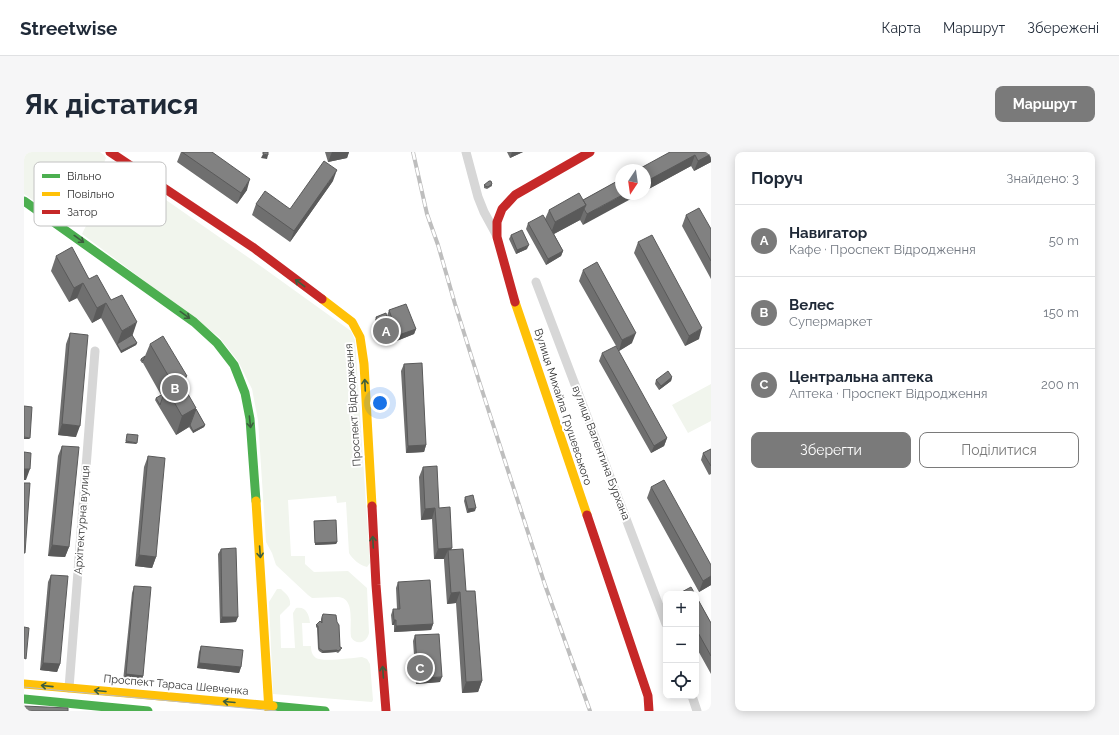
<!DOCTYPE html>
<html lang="uk">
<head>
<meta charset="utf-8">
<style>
	:root { --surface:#fff; --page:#f6f6f7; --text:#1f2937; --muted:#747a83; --line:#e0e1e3; --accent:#7a7a7a }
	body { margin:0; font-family:Raleway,sans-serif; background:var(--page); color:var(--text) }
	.controls { position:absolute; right:12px; bottom:12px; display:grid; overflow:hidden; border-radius:8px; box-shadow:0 2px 10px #0003 }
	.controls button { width:36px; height:36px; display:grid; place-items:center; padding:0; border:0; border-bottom:1px solid var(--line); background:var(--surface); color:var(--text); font:20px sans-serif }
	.compass { position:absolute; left:591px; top:12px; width:36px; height:36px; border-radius:50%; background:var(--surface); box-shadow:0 2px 10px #0003; rotate:193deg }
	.you { position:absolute; left:356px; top:251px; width:14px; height:14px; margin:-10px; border:3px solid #fff; border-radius:50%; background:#1a73e8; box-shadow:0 0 0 6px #1a73e833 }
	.badge { display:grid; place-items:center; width:26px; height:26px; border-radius:50%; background:var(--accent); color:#fff; font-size:13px; font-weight:700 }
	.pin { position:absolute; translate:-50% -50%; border:2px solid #fff; box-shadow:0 1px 4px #0006 }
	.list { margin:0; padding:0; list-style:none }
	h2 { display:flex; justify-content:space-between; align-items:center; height:52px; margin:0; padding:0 16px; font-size:17px }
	h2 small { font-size:13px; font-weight:400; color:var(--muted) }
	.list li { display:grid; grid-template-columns:26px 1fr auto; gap:12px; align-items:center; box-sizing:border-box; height:72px; padding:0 16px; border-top:1px solid var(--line) }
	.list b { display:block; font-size:15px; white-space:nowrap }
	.list p { margin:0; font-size:13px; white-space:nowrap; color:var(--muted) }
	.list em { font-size:13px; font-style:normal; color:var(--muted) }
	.actions { display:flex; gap:8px; padding:12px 16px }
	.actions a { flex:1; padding:9px 0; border:1px solid var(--accent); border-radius:8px; text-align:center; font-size:14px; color:var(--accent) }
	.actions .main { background:var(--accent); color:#fff }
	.icon { flex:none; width:22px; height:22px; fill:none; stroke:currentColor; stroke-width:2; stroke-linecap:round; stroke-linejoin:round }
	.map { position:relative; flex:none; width:687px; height:559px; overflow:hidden; border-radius:8px }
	header { display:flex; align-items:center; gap:24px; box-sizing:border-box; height:56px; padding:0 20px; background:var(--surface); border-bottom:1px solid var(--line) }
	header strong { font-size:19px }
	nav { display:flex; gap:22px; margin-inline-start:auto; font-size:14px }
	.intro { display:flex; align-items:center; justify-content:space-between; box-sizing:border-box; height:96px; padding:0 24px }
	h1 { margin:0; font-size:28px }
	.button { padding:10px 18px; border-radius:8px; background:var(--accent); color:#fff; font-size:14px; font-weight:700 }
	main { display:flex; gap:24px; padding:0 24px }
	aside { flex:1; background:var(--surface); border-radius:8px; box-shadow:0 2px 10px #0003 }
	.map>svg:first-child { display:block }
	.green { fill:#f1f5ed }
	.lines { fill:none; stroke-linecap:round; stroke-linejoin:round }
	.street { stroke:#d7d7d7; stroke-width:9 }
	.fast { stroke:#4caf50; stroke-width:9 }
	.slow { stroke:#ffc107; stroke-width:9 }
	.jam { stroke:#c62828; stroke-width:9 }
	.tram { stroke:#bebebe; stroke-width:1 }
	.rail-casing { stroke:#bebebe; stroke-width:4 }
	.rail { stroke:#fff; stroke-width:2.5; stroke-dasharray:8; stroke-linecap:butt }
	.wall { fill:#6f6f6f }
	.shaded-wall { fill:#5a5a5a }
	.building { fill:#818181; stroke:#5a5a5a }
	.oneway { stroke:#3c5e3d }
	.labels { text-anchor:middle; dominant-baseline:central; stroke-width:4; stroke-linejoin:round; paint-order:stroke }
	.street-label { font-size:11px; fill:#333; stroke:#fff }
	.key { fill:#fff; stroke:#c2c2c2; stroke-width:1 }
	.key-label { font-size:11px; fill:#333 }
</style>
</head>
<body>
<header>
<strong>Streetwise</strong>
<nav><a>Карта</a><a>Маршрут</a><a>Збережені</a></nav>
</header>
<div class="intro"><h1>Як дістатися</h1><a class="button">Маршрут</a></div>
<main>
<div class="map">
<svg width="687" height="559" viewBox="0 0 687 559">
	<rect width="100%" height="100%" fill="#fff"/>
	<!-- green -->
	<path class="green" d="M0 0H76L80 3 82 6C75 22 61 58 48 67L28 61 0 42Z
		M92 13 238 115 327 179 331 188 346 411 343 415C337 414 328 407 325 401L322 350 313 351 312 344 264 348 267 404H281V412L290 420 324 419 343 436 345 481C343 491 332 494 327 485 325 473 332 446 314 445L288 446 284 443 252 413 248 401 242 390 234 268 228 237 214 209 195 185 58 82Z
		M687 232V269L664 281 648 253Z
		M253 437H257C262 442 267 445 266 453L256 463 257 496H271L269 461 272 456C282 454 285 462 286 471H278L279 494H287C287 499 288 503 292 506 298 510 329 506 338 505L343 507 346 512 349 548 348 550 249 542 245 450Z"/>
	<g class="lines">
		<!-- street -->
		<path class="street" d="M442 0 454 45 460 60 472 82
			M512 130 642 472
			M45 536 71 199
			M668 544 673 559"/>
		<!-- fast -->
		<path class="fast" d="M0 49 170 170 193 191 210 213 221 241 226 267 232 349
			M0 547 124 559
			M249 554 301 559"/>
		<!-- slow -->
		<path class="slow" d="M298 147 328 170 336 185 340 212 348 354
			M491 150 563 363
			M232 349 245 559
			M0 532 249 554"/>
		<!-- jam -->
		<path class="jam" d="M86 0 230 96 298 147
			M491 150 473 85V70L478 57 491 43 566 0
			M348 354 352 433 362 559
			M563 363 624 544 625 559"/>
		<!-- tram -->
		<path class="tram" d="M0 535 252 559"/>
		<!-- rail casing -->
		<g class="rail-casing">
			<path id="rail" d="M389 0 403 62 414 93 431 152 456 232 521 433 566 559"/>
		</g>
		<!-- rail -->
		<use href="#rail" class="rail"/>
	</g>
	<!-- wall -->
	<path class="wall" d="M157 0H188L223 38 213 52 153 10Z
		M301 0H325L323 6 304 10Z
		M483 0H499L486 6Z
		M646 0H687V10L670 19 667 14 621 39V18Z
		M597 27 559 73 556 68 530 82 539 99 537 104 522 113 502 77 504 71 521 67 525 58 559 48Z
		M309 29 266 90 228 63 232 52 266 57Z
		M468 32V34L463 37 460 36V33Z
		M662 63 687 77V127L658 74Z
		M487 83 503 97 492 102 485 87Z
		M614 90 675 187 661 194 610 101Z
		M32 104 65 127 87 148 108 183 113 191 112 193 97 201 77 166 68 171 53 146 45 150 27 119Z
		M559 118 608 191 595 199 555 129Z
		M365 158 392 177 390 182 370 190 366 181 368 178 363 166 362 170H361L363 175 361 179 355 181 351 168 352 165 363 164Z
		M46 181 52 285 34 283 42 192Z
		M126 192 159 234 181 273 180 275 169 281 165 275 152 283 131 248 132 246 137 243 119 211H118L116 208 117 207 121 204Z
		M578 201 643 286 640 294 627 301 575 209Z
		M380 212 402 293 400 300 382 301 377 219Z
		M648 225 647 229 635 238 631 232 632 228Z
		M38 294 45 395 41 405 24 404 34 304Z
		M687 297V322L685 323 677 308 679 301Z
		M124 304 132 405 128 416 111 414 120 315Z
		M399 315 415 356 427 398 442 439 458 529 454 540 438 541 432 451 423 452 420 409V407H410L408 367 397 368 395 325Z
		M627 335 687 424V433L675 440 623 346Z
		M441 345 451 359 443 361 440 349Z
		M290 369 313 390 312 392 291 393 290 371Z
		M197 397 212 470 196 471 194 402Z
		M27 423 36 512 33 520 16 518 24 430Z
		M374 430 409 472 407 478 370 480V473H368L367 463 369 457H373L372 436Z
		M110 434 119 524 116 531 99 529 108 441Z
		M672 444 687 471V522L672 495Z
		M298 465 316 495 317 498 314 501 312 500 298 501 295 499 294 497 293 476 292 475V473L297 470V467Z
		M391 483 416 530 392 532 389 489Z
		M177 494 217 515 215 521 173 516 175 500Z"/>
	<!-- shaded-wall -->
	<path class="shaded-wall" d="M308 0H325L323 6 304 10Z
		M488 0H499L486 6Z
		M239 2 244 3 243 7 237 6Z
		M687 2V10L670 19 674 9Z
		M671 3 667 14 621 39V30Z
		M313 18 309 29 266 90 270 79Z
		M226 27 223 38 213 52 217 41Z
		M600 42H616L559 73 563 62Z
		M562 53 556 68 526 84 531 70Z
		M505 93 503 97 492 102 493 98Z
		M539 99 537 104 522 113 524 107Z
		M59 131 53 146 45 150 50 136Z
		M82 151 77 166 68 171 73 156Z
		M363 166 362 170 359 171 360 168Z
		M113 170 108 185 93 192 98 179Z
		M363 175 361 179 355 181 357 177Z
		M678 176 675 187 661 194 665 184Z
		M392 177 390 182 370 190 372 184Z
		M612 181 608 191 595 199 598 188Z
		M113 191 112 193 97 201V199Z
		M163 224 156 243V228Z
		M648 225 647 229 635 238 637 234Z
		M172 256 165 275 152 283 158 264Z
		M38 272 56 274 52 285 34 283Z
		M181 273 180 275 169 281V279Z
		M0 285 6 286 5 287H0Z
		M643 286 640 294 627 301 630 294Z
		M102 289 113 291 112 292 101 291Z
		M402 293 400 300 382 301 384 294Z
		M0 317H6L2 328H0Z
		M411 356 408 367 397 368 401 357Z
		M452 356 451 359 443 361 444 357Z
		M313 390 312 392 291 393V391Z
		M28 393 45 395 41 405 24 404Z
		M428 396 424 406V398L420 407H410L414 397Z
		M115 403 132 405 128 416 111 414Z
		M687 424V433L675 440 679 429Z
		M436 440 432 451 423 452 427 441Z
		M198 465H214L212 470 196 471Z
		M370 468H372L370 473H368Z
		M409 472 407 478 370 480 372 474Z
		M313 498 312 500 298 501 299 499Z
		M19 511 36 512 33 520 16 518Z
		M175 511 217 515 215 521 173 516Z
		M102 522 119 524 116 531 99 529Z
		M418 525 416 530 392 532 394 526Z
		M458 529 454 540 438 541 442 530Z"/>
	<!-- building -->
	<path class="building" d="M158 0H188L226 27 217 41Z
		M239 0H244V3L239 2Z
		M646 0H687V2L674 9 671 3 621 30V18H613Z
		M300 9 313 18 270 79 232 52 241 39 266 57Z
		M597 27V42H600L563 62 560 57 562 53 559 48Z
		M465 29H467L468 32 464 35 461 34 460 33Z
		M555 41 562 53 531 70 525 58Z
		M675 56 687 77V109L662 63Z
		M519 63 539 99 524 107 504 71Z
		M498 78 505 93 493 98 487 83Z
		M628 83 678 176 665 184 614 90Z
		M48 95 65 127 73 123 87 148 98 143 113 170 98 179 82 151 73 156 59 131 50 136 32 104Z
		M573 110 612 181 598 188 559 118Z
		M382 152 392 177 372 184 368 176 371 175 365 158Z
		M362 161 363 166 360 168 363 175 357 177 352 165Z
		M46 181 64 183 56 274 38 272Z
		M108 183 113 191 97 199 93 192Z
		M139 184 163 224 156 228 172 256 158 264 142 236 149 232 126 192Z
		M592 194 643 286 630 294 578 201Z
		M121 204 119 209 117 207Z
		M398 211 402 293 384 294 380 212Z
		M644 219 648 225 637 234 632 228Z
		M139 242V244L136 253 132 246Z
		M0 254 8 255 6 286 0 285Z
		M172 257 181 273 169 279 166 273Z
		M103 282 114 283 113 291 102 289Z
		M38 294 55 295 45 395 28 393Z
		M687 297V314L679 301Z
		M0 300 7 301 6 317H0Z
		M124 304 141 306 132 405 115 403Z
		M413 314 415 356 426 355 428 396 414 397 411 356 401 357 399 315Z
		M640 328 687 413V424L679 429 627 335Z
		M0 331H6L1 401H0Z
		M449 343 452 356 444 357 441 345Z
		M312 368 313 390 291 391 290 369Z
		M212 396 214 465H198L197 397Z
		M439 397 442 439H451L458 529 442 530 436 440 427 441 424 398Z
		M27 423 44 424 36 512 19 511Z
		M406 428 409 472 372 474V468H370L369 457H376L374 430Z
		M110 434 127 435 119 524 102 522Z
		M667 435 671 442H654Z
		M672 444 687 471V504L672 477Z
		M299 462 312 463 313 470 315 473 316 495 318 496 314 499 313 498 299 499 296 497 295 496 294 474 292 473 296 469 298 471V465Z
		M0 475 5 476 2 507 0 506Z
		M415 482 418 525 394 526 391 483Z
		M177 494 219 498 217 515 175 511Z
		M0 554 44 556V559H0Z"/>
	<!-- one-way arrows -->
	<defs><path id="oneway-shaft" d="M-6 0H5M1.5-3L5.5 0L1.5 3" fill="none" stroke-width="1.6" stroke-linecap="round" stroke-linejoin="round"/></defs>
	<g class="oneway">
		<use href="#oneway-shaft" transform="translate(55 87) rotate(36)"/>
		<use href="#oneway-shaft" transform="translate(276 131) rotate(-143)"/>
		<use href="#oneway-shaft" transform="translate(161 163) rotate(36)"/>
		<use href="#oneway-shaft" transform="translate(341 233) rotate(-93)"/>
		<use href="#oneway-shaft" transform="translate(226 270) rotate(84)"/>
		<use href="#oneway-shaft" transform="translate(349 390) rotate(-93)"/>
		<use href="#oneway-shaft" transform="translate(236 400) rotate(86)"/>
		<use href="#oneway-shaft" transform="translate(359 520) rotate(-94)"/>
		<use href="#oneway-shaft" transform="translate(23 534) rotate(-174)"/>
		<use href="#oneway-shaft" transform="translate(76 539) rotate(-175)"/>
		<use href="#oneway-shaft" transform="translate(205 550) rotate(-175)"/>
	</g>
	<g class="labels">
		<!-- street labels -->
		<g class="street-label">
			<text transform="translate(329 253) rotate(-94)">Проспект Відродження</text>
			<text transform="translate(539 255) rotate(72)">Вулиця Михайла Грушевського</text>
			<text transform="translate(577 301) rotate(69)">вулиця Валентина Бурхана</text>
			<text transform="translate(58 368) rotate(-86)">Архітектурна вулиця</text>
			<text transform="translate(152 533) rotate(5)">Проспект Тараса Шевченка</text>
		</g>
	</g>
	<!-- legend -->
	<rect x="10" y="10" width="132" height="64" rx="6" class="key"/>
	<rect x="18" y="22" width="18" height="4" fill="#4caf50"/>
	<rect x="18" y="40" width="18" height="4" fill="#ffc107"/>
	<rect x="18" y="58" width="18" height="4" fill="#c62828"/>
	<g class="key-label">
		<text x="43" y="28">Вільно</text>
		<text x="43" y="46">Повільно</text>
		<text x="43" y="64">Затор</text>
	</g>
</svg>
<div class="controls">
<button>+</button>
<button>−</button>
<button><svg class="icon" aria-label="locate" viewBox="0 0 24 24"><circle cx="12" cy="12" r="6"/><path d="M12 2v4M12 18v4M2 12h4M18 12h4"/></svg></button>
</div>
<svg class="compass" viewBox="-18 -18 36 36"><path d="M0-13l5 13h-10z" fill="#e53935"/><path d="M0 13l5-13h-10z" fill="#747a83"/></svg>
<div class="you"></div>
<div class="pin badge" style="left:362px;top:179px">A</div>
<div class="pin badge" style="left:151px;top:236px">B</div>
<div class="pin badge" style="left:396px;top:516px">C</div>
</div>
<aside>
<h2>Поруч<small>Знайдено: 3</small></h2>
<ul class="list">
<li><span class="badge">A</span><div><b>Навигатор</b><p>Кафе · Проспект Відродження</p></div><em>50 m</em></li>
<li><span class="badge">B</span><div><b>Велес</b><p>Супермаркет</p></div><em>150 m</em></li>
<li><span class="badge">C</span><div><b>Центральна аптека</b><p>Аптека · Проспект Відродження</p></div><em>200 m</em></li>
</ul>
<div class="actions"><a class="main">Зберегти</a><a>Поділитися</a></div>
</aside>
</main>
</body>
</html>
